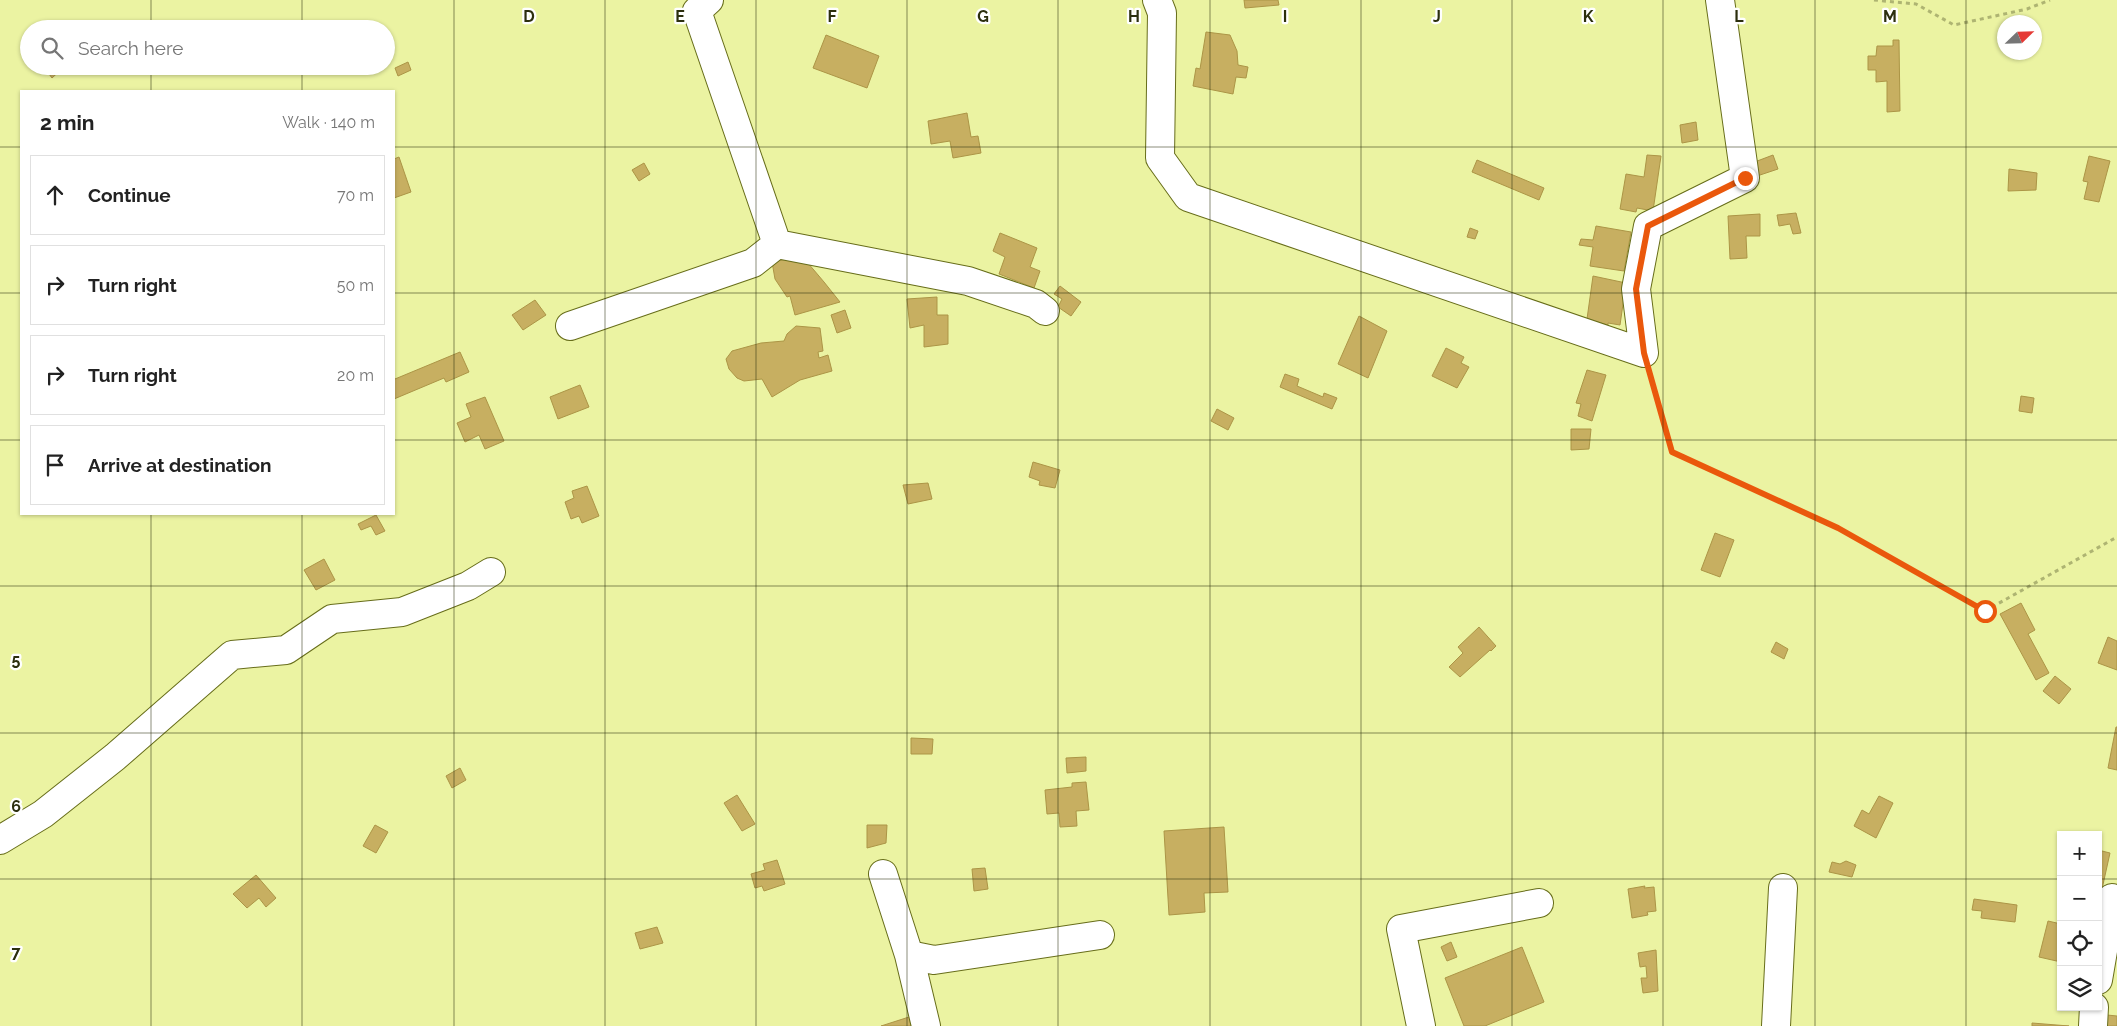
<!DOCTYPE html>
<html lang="en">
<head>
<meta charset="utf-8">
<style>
	:root { --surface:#fff; --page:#f2f2f2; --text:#222; --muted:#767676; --line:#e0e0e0 }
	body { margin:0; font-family:Raleway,sans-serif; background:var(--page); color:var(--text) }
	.controls { position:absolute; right:15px; bottom:15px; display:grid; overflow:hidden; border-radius:0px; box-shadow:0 1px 4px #0004 }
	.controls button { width:45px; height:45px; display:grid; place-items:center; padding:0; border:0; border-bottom:1px solid var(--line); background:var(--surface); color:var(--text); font:25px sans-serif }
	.compass { position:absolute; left:1997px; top:15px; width:45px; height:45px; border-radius:50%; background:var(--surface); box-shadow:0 1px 4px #0004; rotate:67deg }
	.stop { position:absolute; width:15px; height:15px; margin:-11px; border:4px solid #ea580c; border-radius:50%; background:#fff }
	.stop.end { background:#ea580c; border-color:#fff; box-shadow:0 1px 5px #0008 }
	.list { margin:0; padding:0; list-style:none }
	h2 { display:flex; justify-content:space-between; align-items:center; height:65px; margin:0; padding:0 20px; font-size:21px }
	h2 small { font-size:16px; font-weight:400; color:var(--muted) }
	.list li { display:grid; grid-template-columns:32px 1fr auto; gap:15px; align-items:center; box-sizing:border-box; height:80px; margin:0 10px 10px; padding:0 10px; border:1px solid var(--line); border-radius:0px }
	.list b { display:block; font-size:19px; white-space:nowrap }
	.list em { font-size:16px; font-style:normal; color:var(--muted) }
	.icon { flex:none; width:28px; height:28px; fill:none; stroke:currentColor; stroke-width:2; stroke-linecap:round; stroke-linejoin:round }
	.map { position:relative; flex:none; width:2117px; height:1026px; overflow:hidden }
	.search { position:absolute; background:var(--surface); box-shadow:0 1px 4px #0004; left:20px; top:20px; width:375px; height:55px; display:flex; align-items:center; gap:12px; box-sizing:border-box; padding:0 18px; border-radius:28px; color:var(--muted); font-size:19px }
	.panel { position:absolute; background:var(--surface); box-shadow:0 1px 4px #0004; left:20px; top:90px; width:375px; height:425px; border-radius:0px }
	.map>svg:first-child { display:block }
	.building { fill:#c7af61; stroke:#ac9546 }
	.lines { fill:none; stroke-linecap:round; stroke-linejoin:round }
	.minor-casing { stroke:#676d1a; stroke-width:30 }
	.path { stroke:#aeb472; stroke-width:3; stroke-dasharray:4 4; stroke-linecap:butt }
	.minor { stroke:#fff; stroke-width:28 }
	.route { stroke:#ea580c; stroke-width:6 }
	.grid { fill:none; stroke:#2c2f0e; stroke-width:1; stroke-opacity:0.55 }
	.grid-label { font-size:16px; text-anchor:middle; font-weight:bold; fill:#2c2f0e; stroke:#fff; stroke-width:4.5; stroke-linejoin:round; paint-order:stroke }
</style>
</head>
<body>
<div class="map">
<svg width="2117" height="1026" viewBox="0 0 2117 1026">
	<rect width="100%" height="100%" fill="#ebf3a2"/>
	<!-- building -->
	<path class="building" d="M1244 0H1278L1279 5 1245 8Z
		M1206 32 1230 35 1237 51 1238 65 1248 67 1246 78 1236 77 1233 94 1193 86 1196 68 1200 69Z
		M826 35 879 56 867 88 813 68Z
		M1893 40H1899L1900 111 1887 112V81L1876 82V70H1868V56H1876L1877 46H1893Z
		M408 62 411 70 398 76 395 68Z
		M43 66H65L52 78Z
		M967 113 971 137 978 136 981 153 953 158 950 141 931 144 928 121Z
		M1696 122 1698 140 1682 143 1680 125Z
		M1647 155 1661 156 1653 211 1637 208 1636 212 1620 209 1626 174 1644 177Z
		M1773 155 1778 169 1757 176 1752 163Z
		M2089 156 2110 161 2099 202 2084 199 2088 182 2083 181Z
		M399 157 411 192 394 198V159Z
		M1477 160 1544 188 1539 200 1472 172Z
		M644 163 650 174 639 181 632 170Z
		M2009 169 2037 173 2036 190 2008 191Z
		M1796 213 1801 233 1793 234 1790 224 1779 226 1777 215Z
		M1760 214V236H1746L1747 258 1730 259 1728 216Z
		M1596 226 1631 232 1624 271 1590 266 1593 247 1579 245 1581 239 1593 240Z
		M1470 228 1478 231 1475 239 1467 237Z
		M1000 233 1037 248 1030 267 1040 271 1034 288 999 274 1005 257 993 251Z
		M802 256 824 282 840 302 795 315 790 296 787 297 775 279 772 262Z
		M1593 276 1626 283 1620 325 1608 323V325L1587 319Z
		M1060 286 1081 302 1071 316 1058 307 1062 299 1054 294Z
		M937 297V315H948V344L924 347V325L910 328 907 299Z
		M535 300 546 315 523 330 512 315Z
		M845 310 851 328 837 333 831 315Z
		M1359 316 1387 331 1368 378 1338 364Z
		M796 326 820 328 823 351 818 352 819 358 828 355 832 371 800 380 772 397 762 379 744 381 737 378 729 369 726 359 732 351 761 343 784 341 787 334Z
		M1446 348 1464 357 1461 363 1469 367 1457 388 1432 376Z
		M460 352 469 372 446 382 444 378 394 399V376L395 379Z
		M1587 370 1606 375 1592 421 1578 416 1581 404 1576 403Z
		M1285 374 1299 379 1297 386 1323 397 1324 393 1337 398 1332 409 1280 387Z
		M580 385 589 407 558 419 550 397Z
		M2021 396 2034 398 2032 413 2019 411Z
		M485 397 504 441 485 449 479 435 465 442 457 423 471 417 466 404Z
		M1217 409 1234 418 1228 430 1211 421Z
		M1571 429H1591L1589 449 1571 450Z
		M1033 462 1060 470 1055 488 1039 485 1040 481 1029 477Z
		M928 483 932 499 908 504 903 485Z
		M587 486 599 516 582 523 579 516 571 519 565 502 574 498 572 491Z
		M376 515 385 531 376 535 371 526 361 530 358 524Z
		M1715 533 1734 540 1720 577 1701 570Z
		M324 559 335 580 316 590 304 570Z
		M2021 603 2035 630 2028 634 2049 673 2036 680 2000 614Z
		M1479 627 1496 646 1491 651 1490 650 1460 677 1449 667 1463 653 1458 647Z
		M2108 637 2117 641V670L2098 663Z
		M1776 642 1788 649 1784 659 1771 652Z
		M2055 676 2071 689 2059 704 2043 691Z
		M2116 727H2117V770L2108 768Z
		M911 738 933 739 932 754H911Z
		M1086 757V771L1067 773 1066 758Z
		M460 768 466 780 452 788 446 776Z
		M1086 782 1089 810 1076 811 1077 826 1060 827 1059 813 1047 814 1045 790 1072 787V783Z
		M737 795 755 824 742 831 724 803Z
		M1879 796 1893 803 1876 838 1854 826 1862 810 1869 814Z
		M375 825 388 832 376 853 363 846Z
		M867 825H887L886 843 867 848Z
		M1224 827 1228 892 1204 893 1205 912 1169 915 1164 831Z
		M2098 850 2110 853 2100 898H2098Z
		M777 860 785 884 764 891 762 886 755 888 751 874 765 870 763 864Z
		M1846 861 1856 865 1852 877 1829 872 1832 862 1840 864Z
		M985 868 988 889 974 891 972 869Z
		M256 875 276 898 266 907 259 898 247 908 233 894Z
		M1645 886 1644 888 1654 887 1656 911 1647 912 1648 915 1632 918 1628 889Z
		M1974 899 2017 905 2015 922 1981 918 1982 911 1972 910Z
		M2048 921 2061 924V962L2039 957Z
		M657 927 663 943 640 949 635 933Z
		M1451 942 1457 957 1447 961 1441 947Z
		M1522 947 1544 1002 1485 1026H1464L1445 978Z
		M1656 950 1658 991 1643 993 1641 978H1647L1646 966 1640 967 1638 953Z
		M2107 1015 2117 1016V1026H2106Z
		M909 1017 911 1026H881Z
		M2032 1023 2069 1026H2032Z"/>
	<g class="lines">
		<!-- minor casing -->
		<g class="minor-casing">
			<path id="minor" d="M709 0 697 11 777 244 968 281 1036 304 1045 311
				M1157 0 1162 13 1160 158 1188 197 1644 353 1636 289 1648 226 1745 178 1720 0
				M570 326 753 263 777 244
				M0 840 43 814 115 757 232 655 286 650 332 619 402 612 468 586 491 572
				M883 874 909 955 926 1026
				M909 955 934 960 1100 935
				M2098 980 2112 898
				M1421 1026 1401 929 1539 903
				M1776 1026 1783 888
				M2093 1026 2094 1007"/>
		</g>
		<!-- path -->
		<path class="path" d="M1874 0 1916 4 1954 25 2027 9 2050 0
			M1653 382 1672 452 1838 528 1985 611 2117 537"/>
		<!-- minor -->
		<use href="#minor" class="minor"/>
	</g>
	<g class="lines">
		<!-- route -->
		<path class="route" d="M1745 178 1648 226 1636 289 1644 353 1672 452 1838 528 1985 611"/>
	</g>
	<!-- grid -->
	<path class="grid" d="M151 0V29M302 0V29M454 0V1026M605 0V1026M756 0V1026M907 0V1026M1058 0V1026M1210 0V1026M1361 0V1026M1512 0V1026M1663 0V1026M1815 0V1026M1966 0V1026M151 66V91M302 66V91M0 147H21M394 147H2117M0 293H21M394 293H2117M0 440H21M394 440H2117M151 514V1026M302 514V1026M0 586H2117M0 733H2117M0 879H2061M2098 879H2117"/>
	<g class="grid-label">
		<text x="529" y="22">D</text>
		<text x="680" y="22">E</text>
		<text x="832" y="22">F</text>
		<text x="983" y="22">G</text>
		<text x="1134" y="22">H</text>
		<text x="1285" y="22">I</text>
		<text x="1437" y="22">J</text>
		<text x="1588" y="22">K</text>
		<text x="1739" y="22">L</text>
		<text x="1890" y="22">M</text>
		<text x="16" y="665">5</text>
		<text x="16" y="812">6</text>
		<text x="16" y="958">7</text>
	</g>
</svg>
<div class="controls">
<button>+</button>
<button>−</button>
<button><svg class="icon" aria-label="locate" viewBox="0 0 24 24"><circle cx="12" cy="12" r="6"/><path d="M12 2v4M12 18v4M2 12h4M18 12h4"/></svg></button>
<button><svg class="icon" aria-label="layers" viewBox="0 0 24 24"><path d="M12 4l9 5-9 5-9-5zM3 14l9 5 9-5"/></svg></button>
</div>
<svg class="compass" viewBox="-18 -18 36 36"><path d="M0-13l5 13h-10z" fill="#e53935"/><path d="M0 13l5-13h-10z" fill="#767676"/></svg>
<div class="stop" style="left:1985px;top:611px"></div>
<div class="stop end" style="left:1745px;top:178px"></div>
<div class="search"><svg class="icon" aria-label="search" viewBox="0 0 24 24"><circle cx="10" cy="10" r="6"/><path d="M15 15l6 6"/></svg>Search here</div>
<section class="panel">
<h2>2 min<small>Walk · 140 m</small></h2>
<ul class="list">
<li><svg class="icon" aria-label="ahead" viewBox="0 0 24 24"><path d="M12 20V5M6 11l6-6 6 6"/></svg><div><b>Continue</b></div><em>70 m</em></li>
<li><svg class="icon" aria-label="right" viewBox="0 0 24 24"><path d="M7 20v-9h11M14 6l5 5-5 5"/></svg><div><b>Turn right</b></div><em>50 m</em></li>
<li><svg class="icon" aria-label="right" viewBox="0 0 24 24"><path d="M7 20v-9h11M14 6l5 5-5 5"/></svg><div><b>Turn right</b></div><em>20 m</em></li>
<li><svg class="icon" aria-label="arrive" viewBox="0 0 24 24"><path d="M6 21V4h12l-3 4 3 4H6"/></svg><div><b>Arrive at destination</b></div></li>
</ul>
</section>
</div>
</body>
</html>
